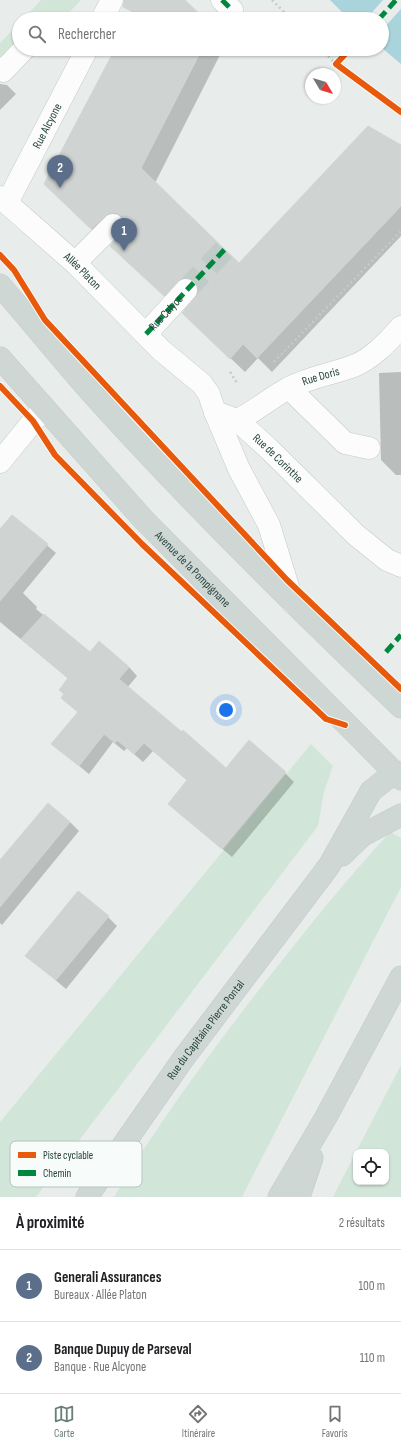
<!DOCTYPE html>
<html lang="fr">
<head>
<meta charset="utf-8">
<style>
	:root { --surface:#fff; --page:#f6f6f6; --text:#202124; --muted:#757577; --line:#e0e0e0; --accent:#697e78 }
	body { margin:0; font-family:"Sofia Sans Condensed",sans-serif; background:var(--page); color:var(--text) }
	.controls { position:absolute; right:12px; bottom:12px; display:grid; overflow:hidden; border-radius:8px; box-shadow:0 1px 3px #0004 }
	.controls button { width:36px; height:36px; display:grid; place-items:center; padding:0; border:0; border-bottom:1px solid var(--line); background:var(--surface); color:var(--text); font:20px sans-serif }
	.compass { position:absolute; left:305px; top:68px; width:36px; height:36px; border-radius:50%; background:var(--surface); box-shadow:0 1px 3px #0004; rotate:128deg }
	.you { position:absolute; left:226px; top:710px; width:14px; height:14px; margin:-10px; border:3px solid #fff; border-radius:50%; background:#1a73e8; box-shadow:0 0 0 6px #1a73e833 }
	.badge { display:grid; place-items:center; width:26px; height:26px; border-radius:50%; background:var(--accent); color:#fff; font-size:13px; font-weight:700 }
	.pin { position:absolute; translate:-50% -33px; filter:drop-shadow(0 1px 2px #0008) }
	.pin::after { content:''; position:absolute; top:21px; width:14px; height:12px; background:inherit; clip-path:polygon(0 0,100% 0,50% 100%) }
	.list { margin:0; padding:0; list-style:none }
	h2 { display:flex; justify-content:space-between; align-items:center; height:52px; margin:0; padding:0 16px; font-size:17px }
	h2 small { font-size:13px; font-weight:400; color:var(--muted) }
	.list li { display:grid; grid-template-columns:26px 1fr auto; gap:12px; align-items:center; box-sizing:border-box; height:72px; padding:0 16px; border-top:1px solid var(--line) }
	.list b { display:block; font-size:15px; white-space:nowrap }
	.list p { margin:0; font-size:13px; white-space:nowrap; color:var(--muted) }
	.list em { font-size:13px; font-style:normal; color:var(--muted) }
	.icon { flex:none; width:22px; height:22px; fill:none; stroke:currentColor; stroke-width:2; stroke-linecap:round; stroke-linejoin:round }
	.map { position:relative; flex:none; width:401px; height:1197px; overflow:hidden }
	.search { position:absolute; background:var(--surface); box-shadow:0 1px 3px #0004; left:12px; right:12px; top:12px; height:44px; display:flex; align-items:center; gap:10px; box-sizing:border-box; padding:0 14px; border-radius:22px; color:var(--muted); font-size:15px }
	.sheet { height:196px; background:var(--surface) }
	nav { display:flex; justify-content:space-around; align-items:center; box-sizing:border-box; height:56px; border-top:1px solid var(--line); background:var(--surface); font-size:11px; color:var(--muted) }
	nav a { display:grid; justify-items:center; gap:2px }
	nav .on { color:var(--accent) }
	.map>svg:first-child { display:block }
	.green { fill:#d1e6d8 }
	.water { fill:#a9d4db }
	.pier { fill:#e8edeb }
	.shadow { fill:#0003 }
	.building { fill:#cfd4d2; stroke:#d1d6d4 }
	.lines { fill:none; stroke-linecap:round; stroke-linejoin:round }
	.minor-tunnel { stroke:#c1cbc8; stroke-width:22; stroke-dasharray:22 11; stroke-linecap:butt }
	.minor-casing { stroke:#c5cac8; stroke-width:23 }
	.major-casing { stroke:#c3ccc9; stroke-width:23 }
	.path { stroke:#c3ccca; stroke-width:2.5; stroke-dasharray:2 3; stroke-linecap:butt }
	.minor { stroke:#fcfcfc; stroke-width:22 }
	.major { stroke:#cfd7d5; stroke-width:22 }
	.quiet { stroke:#00873e; stroke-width:5; stroke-dasharray:10 5; stroke-linecap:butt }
	.cycleway-casing { stroke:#f7fbf9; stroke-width:8 }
	.cycleway { stroke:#e8590c; stroke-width:6 }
	.labels { text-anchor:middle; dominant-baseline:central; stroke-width:3; stroke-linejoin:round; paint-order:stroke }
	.street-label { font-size:12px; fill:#24423a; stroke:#f7fbf9 }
	.key { fill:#f7fbf9; stroke:#b8c4c0; stroke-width:1 }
	.key-label { font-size:11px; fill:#24423a }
</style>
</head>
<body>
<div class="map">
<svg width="401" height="1197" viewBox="0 0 401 1197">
	<rect width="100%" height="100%" fill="#e8edeb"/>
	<!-- green -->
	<path class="green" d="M41 0H81L63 19H23Z
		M19 23V37L0 58V43Z
		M311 744 333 766 324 792 318 826 36 1197H0V1122Z
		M390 832 401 838V887L242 1197H114C157 1125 207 1057 258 991 301 936 343 883 390 832Z
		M401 1065V1197H333L356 1152V1182H386V1152H356Z"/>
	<!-- water -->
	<path class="water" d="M330 0H401V64L382 48V19H349Z"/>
	<!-- pier -->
	<path class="pier" d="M383 0H401V9L382 30V19H366Z"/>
	<!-- shadow -->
	<path class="shadow" d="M141 0H183L204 19H131Z
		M115 49H223L155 183 239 264 401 146V236L272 372 258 358 245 372 198 327 200 292H197L179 309 126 260V227L106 243 60 199Z
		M0 84 7 85 16 94 0 110Z
		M401 372V475H396L381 460 379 373Z
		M13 516 56 553 23 593 37 607 36 609 90 653 129 667 137 676 127 688 226 770 285 773 294 782 232 857 169 804 188 781 153 751 143 762 127 748 124 751 113 742 89 774 52 744 79 713 62 698 65 695 60 690 69 679 0 622V530Z
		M70 822 79 831 2 925 0 923V862Z
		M108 917 117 926 66 989 27 956Z"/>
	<!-- building -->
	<path class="building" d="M124 0H185L205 19H147L123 7Z
		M115 49H202L141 168 239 263 368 126 401 145V206L257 358 243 344 230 359 182 313 198 293V287L194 281 188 278H182L164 296 110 246 125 229V222L122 216 116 213H109L91 229 44 184Z
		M12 515 48 544 0 601V529Z
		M44 614 90 652 99 641 129 667 119 679 182 732 183 730 226 768 249 740 286 772 222 849 168 804 187 780 144 743 134 754 117 740 115 743 104 734 79 766 51 744 78 712 61 698 64 694 59 690 68 678 21 639Z
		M48 803 70 822 0 907V860Z
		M78 891 109 916 56 980 25 956Z"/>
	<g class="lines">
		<!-- minor-tunnel -->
		<path class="minor-tunnel" d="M186 290 225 249"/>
		<!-- minor casing -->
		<g class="minor-casing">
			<g id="minor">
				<path d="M222 0 232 10"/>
				<path d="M102 19 112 0"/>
				<path d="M3 71 24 49"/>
				<path id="s1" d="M0 197 75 263 161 350 202 384 209 394 215 412 237 420 269 449 356 535 387 560 401 566"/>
				<path id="s2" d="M7 203 87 49"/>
				<path d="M75 263 113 225"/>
				<path d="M146 334 186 290"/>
				<path d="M289 388 345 443 369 448"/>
				<path d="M215 412 239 469 269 525 293 603"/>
				<path id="s3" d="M237 420C255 412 271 397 289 388 311 376 334 374 356 365 374 357 388 341 401 327"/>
				<path d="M0 462 44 408"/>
			</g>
		</g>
		<!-- major casing -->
		<g class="major-casing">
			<g id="major">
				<path d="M0 285C36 327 71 371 108 411 202 514 301 611 401 707"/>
				<path id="s4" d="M0 358 143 519 401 779"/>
				<path d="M342 855 363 835 401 815"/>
				<path id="s5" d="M87 1197 183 1059 329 866 371 791 394 773H401"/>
				<path d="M279 1197 326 1117 401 977"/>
				<path d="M299 1197 312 1158"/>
			</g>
		</g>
		<!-- path -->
		<path class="path" d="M272 0 291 19
			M321 49 336 64 401 112
			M274 362 401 231
			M230 372 237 383"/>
		<!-- minor -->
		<use href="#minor" class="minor"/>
		<!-- major -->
		<use href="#major" class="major"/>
		<!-- quiet -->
		<g class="quiet">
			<path d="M222 0 232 10"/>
			<path d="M379 19 396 0"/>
			<path id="s6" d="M146 334 225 249"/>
			<path d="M386 652 401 635"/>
		</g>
		<!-- cycleway casing -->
		<g class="cycleway-casing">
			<path id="cycleway" d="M350 49 336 64 401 112
				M0 255 14 270 45 320 287 580 401 689
				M0 386 33 421 55 455 142 544 326 719 345 725"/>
		</g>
		<!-- cycleway -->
		<use href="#cycleway" class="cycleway"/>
	</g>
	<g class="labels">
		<!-- street labels -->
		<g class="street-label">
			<text stroke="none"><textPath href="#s2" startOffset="87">Rue Alcyone</textPath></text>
			<text stroke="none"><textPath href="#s1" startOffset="111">Allée Platon</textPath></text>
			<text stroke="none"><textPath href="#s6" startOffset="29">Rue Calyce</textPath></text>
			<text stroke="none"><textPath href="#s3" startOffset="95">Rue Doris</textPath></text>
			<text stroke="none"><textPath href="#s1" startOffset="386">Rue de Corinthe</textPath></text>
			<text stroke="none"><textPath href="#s4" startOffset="286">Avenue de la Pompignane</textPath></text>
			<text stroke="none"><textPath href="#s5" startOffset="205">Rue du Capitaine Pierre Pontal</textPath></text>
		</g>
	</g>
	<!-- legend -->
	<rect x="10" y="1141" width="132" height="46" rx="6" class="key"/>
	<rect x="18" y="1152" width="18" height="6" fill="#e8590c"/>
	<rect x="18" y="1170" width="18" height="6" fill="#00873e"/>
	<g class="key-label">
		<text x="43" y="1159">Piste cyclable</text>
		<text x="43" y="1177">Chemin</text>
	</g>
</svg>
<div class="controls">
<button><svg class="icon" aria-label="locate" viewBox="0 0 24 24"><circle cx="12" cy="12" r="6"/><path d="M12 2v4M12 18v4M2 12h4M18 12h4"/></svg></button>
</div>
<svg class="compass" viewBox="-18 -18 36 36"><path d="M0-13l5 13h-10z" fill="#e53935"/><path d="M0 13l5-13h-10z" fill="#757577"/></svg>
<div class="you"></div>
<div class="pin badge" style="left:124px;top:251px;background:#5c6f8a">1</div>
<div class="pin badge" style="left:60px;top:188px;background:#5c6f8a">2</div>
<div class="search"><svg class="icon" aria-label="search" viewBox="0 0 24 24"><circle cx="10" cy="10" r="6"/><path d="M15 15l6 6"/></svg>Rechercher</div>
</div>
<section class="sheet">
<h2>À proximité<small>2 résultats</small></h2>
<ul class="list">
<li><span class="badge" style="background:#5c6f8a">1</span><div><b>Generali Assurances</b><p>Bureaux · Allée Platon</p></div><em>100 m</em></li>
<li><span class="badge" style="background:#5c6f8a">2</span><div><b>Banque Dupuy de Parseval</b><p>Banque · Rue Alcyone</p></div><em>110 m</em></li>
</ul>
</section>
<nav>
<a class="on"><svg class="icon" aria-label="map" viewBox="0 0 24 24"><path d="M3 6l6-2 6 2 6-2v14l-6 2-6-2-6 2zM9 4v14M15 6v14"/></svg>Carte</a>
<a><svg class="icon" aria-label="directions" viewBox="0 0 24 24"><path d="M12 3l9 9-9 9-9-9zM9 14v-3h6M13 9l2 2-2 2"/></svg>Itinéraire</a>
<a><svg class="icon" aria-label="saved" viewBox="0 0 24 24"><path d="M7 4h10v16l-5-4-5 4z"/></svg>Favoris</a>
</nav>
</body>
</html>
